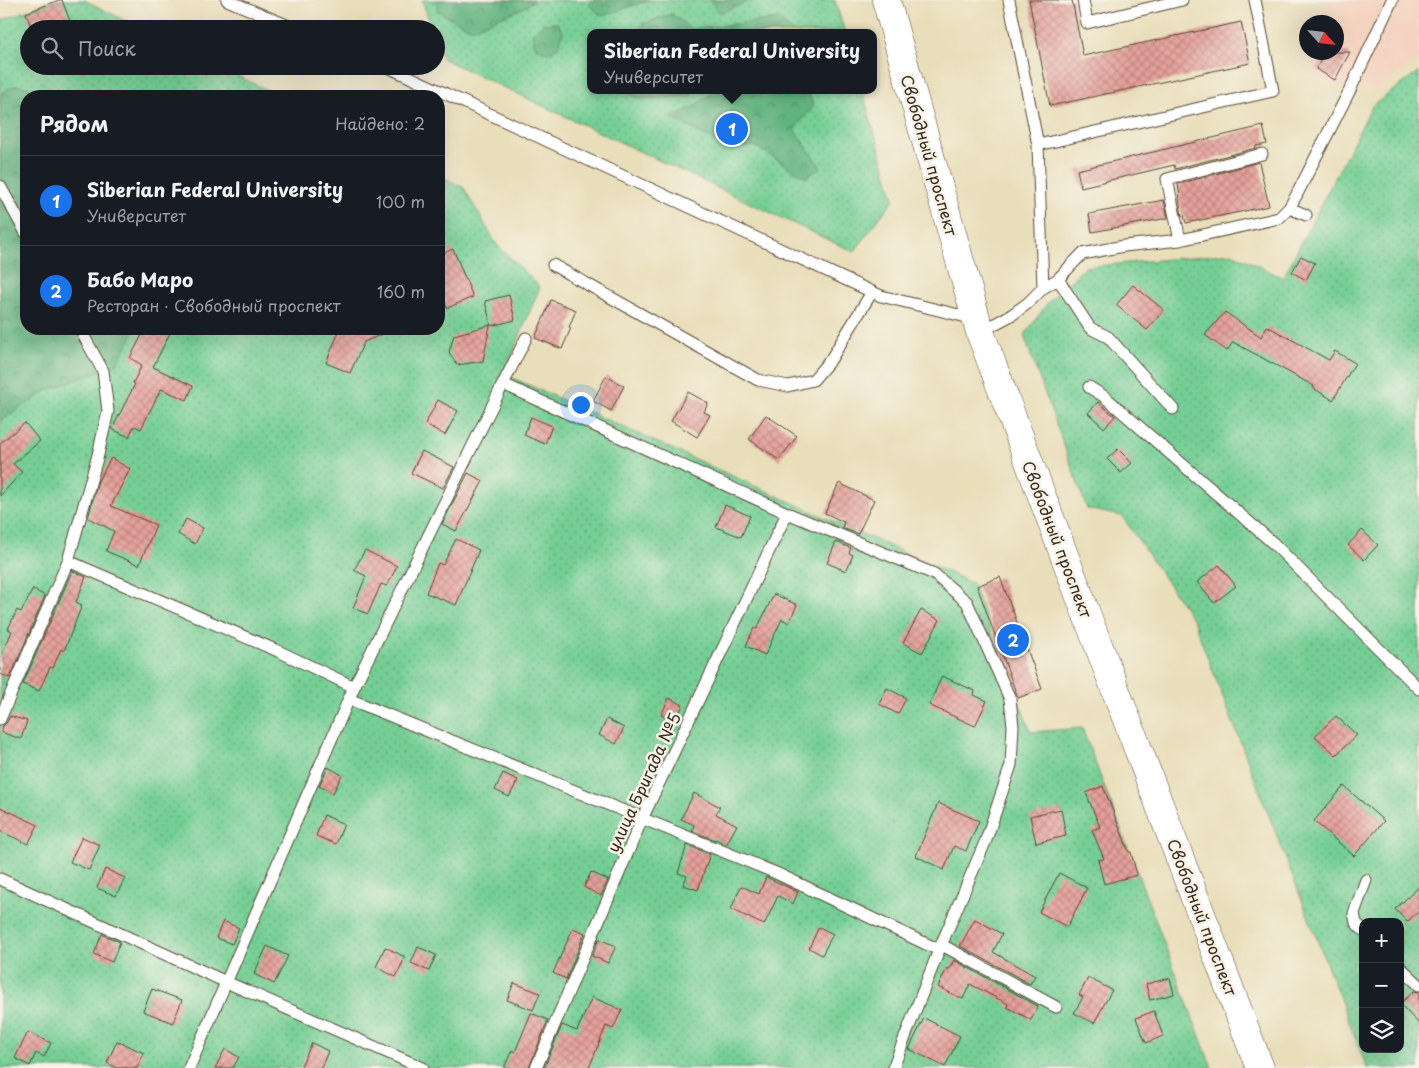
<!DOCTYPE html>
<html lang="ru">
<head>
<meta charset="utf-8">
<style>
	:root { --surface:#171b24; --page:#20242c; --text:#f1f3f6; --muted:#9ea1a6; --line:#363941; --accent:#1a73e8 }
	body { margin:0; font-family:"Playpen Sans",sans-serif; background:var(--page); color:var(--text) }
	.controls { position:absolute; right:15px; bottom:15px; display:grid; overflow:hidden; border-radius:10px; box-shadow:0 5px 20px #0002 }
	.controls button { width:45px; height:45px; display:grid; place-items:center; padding:0; border:0; border-bottom:1px solid var(--line); background:var(--surface); color:var(--text); font:25px sans-serif }
	.compass { position:absolute; left:1299px; top:15px; width:45px; height:45px; border-radius:50%; background:var(--surface); box-shadow:0 5px 20px #0002; rotate:117deg }
	.you { position:absolute; left:580px; top:404px; width:18px; height:18px; margin:-12px; border:4px solid #fff; border-radius:50%; background:#1a73e8; box-shadow:0 0 0 8px #1a73e833 }
	.badge { display:grid; place-items:center; width:32px; height:32px; border-radius:50%; background:var(--accent); color:#fff; font-size:16px; font-weight:700 }
	.pin { position:absolute; translate:-50% -50%; border:2px solid #fff; box-shadow:0 1px 5px #0006 }
	.popup { position:absolute; left:587px; top:29px; width:290px; height:65px; box-sizing:border-box; display:grid; place-content:center; border-radius:10px; background:var(--surface); filter:drop-shadow(0 1px 4px #0005); font-size:16px; white-space:nowrap; color:var(--muted) }
	.popup b { font-size:19px; color:var(--text) }
	.popup::after { content:''; position:absolute; left:50%; top:100%; margin-left:-10px; border:10px solid transparent; border-top-color:var(--surface) }
	.list { margin:0; padding:0; list-style:none }
	h2 { display:flex; justify-content:space-between; align-items:center; height:65px; margin:0; padding:0 20px; font-size:21px }
	h2 small { font-size:16px; font-weight:400; color:var(--muted) }
	.list li { display:grid; grid-template-columns:32px 1fr auto; gap:15px; align-items:center; box-sizing:border-box; height:90px; padding:0 20px; border-top:1px solid var(--line) }
	.list b { display:block; font-size:19px; white-space:nowrap }
	.list p { margin:0; font-size:16px; white-space:nowrap; color:var(--muted) }
	.list em { font-size:16px; font-style:normal; color:var(--muted) }
	.icon { flex:none; width:28px; height:28px; fill:none; stroke:currentColor; stroke-width:2; stroke-linecap:round; stroke-linejoin:round }
	.map { position:relative; flex:none; width:1419px; height:1068px; overflow:hidden }
	.search { position:absolute; background:var(--surface); box-shadow:0 5px 20px #0002; left:20px; top:20px; width:425px; height:55px; display:flex; align-items:center; gap:12px; box-sizing:border-box; padding:0 18px; border-radius:28px; color:var(--muted); font-size:19px }
	.panel { position:absolute; background:var(--surface); box-shadow:0 5px 20px #0002; left:20px; top:90px; width:425px; height:245px; border-radius:20px }
	.map>svg:first-child { display:block }
	.built { fill:#f4d3c0 }
	.green { fill:url(#green-dots); stroke:#587c5a; fill-rule:evenodd }
	.forest { fill:url(#forest-crowns); stroke:#4e6e4e }
	.building { fill:url(#building-cross-hatch) }
	.lines { fill:none; stroke-linecap:round; stroke-linejoin:round }
	.lane-casing { stroke:#554535; stroke-width:13 }
	.secondary-casing { stroke:#554535; stroke-width:29 }
	.lane { stroke:#fff; stroke-width:11 }
	.secondary { stroke:#fff; stroke-width:28 }
	.labels { text-anchor:middle; dominant-baseline:central; stroke-width:5; stroke-linejoin:round; paint-order:stroke }
	.street-label { font-size:16px; fill:#3b2a1e; stroke:#f7f3e8 }
</style>
</head>
<body>
<div class="map">
<svg width="1419" height="1068" viewBox="0 0 1419 1068">
	<defs>
		<pattern id="green-dots" width="8" height="8" patternUnits="userSpaceOnUse" patternTransform="scale(1.25)"><rect width="8" height="8" fill="#75cf95"/><path d="M2 2h.1M6 6h.1" fill="none" stroke="#61a879" stroke-width="1.8" stroke-linecap="round"/></pattern>
		<pattern id="forest-crowns" width="20" height="18" patternUnits="userSpaceOnUse" patternTransform="scale(1.25)"><rect width="20" height="18" fill="#60b27e"/><path d="M2 6a3 3 0 1 1 6 0M12 15a3 3 0 1 1 6 0" fill="none" stroke="#509167"/></pattern>
		<pattern id="building-cross-hatch" width="8" height="8" patternUnits="userSpaceOnUse" patternTransform="scale(1.25)"><rect width="8" height="8" fill="#e5a09b"/><path d="M0 0l8 8M0 8l8-8" fill="none" stroke="#bb837e"/></pattern>
	</defs>
	<rect width="100%" height="100%" fill="#f7f3e8"/>
	<filter id="ink" filterUnits="userSpaceOnUse"><feTurbulence type="fractalNoise" baseFrequency=".02" numOctaves="2"/><feDisplacementMap in="SourceGraphic" scale="10" xChannelSelector="R" yChannelSelector="G"/><feConvolveMatrix kernelMatrix="1 2 1 2 8 2 1 2 1" color-interpolation-filters="sRGB"/></filter>
	<filter id="wash" filterUnits="userSpaceOnUse"><feTurbulence type="fractalNoise" baseFrequency=".0096" numOctaves="4" result="noise"/><feDisplacementMap in="SourceGraphic" scale="20" xChannelSelector="R" yChannelSelector="G"/><feGaussianBlur stdDeviation="1.12" result="paint"/><feColorMatrix in="noise" values="0 0 0 0 0 0 0 0 0 0 0 0 0 0 0 0 0 1.4 0 .05"/><feComposite in="paint" operator="in"/></filter>
	<g filter="url(#wash)">
		<rect width="100%" height="100%" fill="#e9deba"/>
		<!-- built -->
		<path class="built" d="M1324 0H1419V59L1373 91 1335 85 1313 72 1315 53 1336 52V22H1319L1320 10Z"/>
		<!-- green -->
		<path class="green" d="M54 0H84L142 29H29V66H218L279 96H26V329H439V175L464 188 497 245 540 287 504 374 972 583 1031 732 1082 728 1212 1068H0V21Z
			M422 0H835L845 33H591V90H862L894 199 854 252 443 59 436 41V29H432Z
			M1419 72V1068H1367L1193 620 1122 516 1087 509 1024 336 1049 301 1085 267 1232 253 1283 278 1372 106ZM1363 922H1400V1049H1363Z"/>
		<!-- forest -->
		<path class="forest" d="M437 0H534L523 8 472 29 437 11Z
			M593 0H650L602 16 589 5Z
			M709 0H751L720 13Z
			M672 14 691 29 779 19 794 33H638L642 24Z
			M558 23 563 32 559 46 549 53 536 48 532 34 543 24Z
			M16 85 72 96H26V329H136L116 365 48 390 0 421V94Z
			M622 90H690L691 96 641 99Z
			M716 90H808L813 107 794 129 821 168 805 177 755 146 728 148 670 117 692 108Z"/>
		<g id="blocks">
			<!-- building -->
			<path class="building" d="M59 0H62L73 29H51L48 22 32 29 26 13Z
				M1029 0H1072L1083 56 1241 22 1250 63 1050 106Z
				M1325 52H1350L1335 80 1316 69Z
				M1263 126 1267 144 1256 146V148L1175 169 1174 165 1081 187 1077 170Z
				M1259 162 1269 206 1186 223 1184 215 1182 216 1179 197H1180L1178 184Z
				M1164 200 1168 218 1092 232 1089 214Z
				M453 249 473 297 447 308 439 288V255Z
				M1301 256 1315 263 1306 280 1292 272Z
				M1133 285 1164 310 1147 330 1116 305Z
				M509 295 515 320 491 326 485 301Z
				M551 300 576 310 569 327 571 328 562 349 535 338Z
				M1225 312 1261 337 1267 326 1329 360 1335 351 1355 363 1333 400 1313 388 1314 386 1233 342 1227 351 1205 335Z
				M490 325 483 361 457 365 449 352 454 335Z
				M145 329H172L153 367 193 386 187 400 161 389 141 429 134 426 129 437 112 429 135 384 133 383 142 365 130 358Z
				M340 329H394L364 342 350 373 326 363Z
				M606 376 624 386 611 411 593 401Z
				M688 392 708 403 704 412 710 415 697 437 671 421Z
				M438 400 458 411 445 435 425 424Z
				M1098 402 1115 416 1104 428 1088 413Z
				M766 415 797 436 779 460 749 439Z
				M531 417 552 426 545 444 524 435Z
				M25 423 40 441 13 464 22 472 0 496V443Z
				M1118 449 1132 463 1121 473 1107 459Z
				M422 451 454 467 443 488 411 473Z
				M111 458 130 469 111 506 156 525 139 565 106 551 114 531 88 518 98 481Z
				M468 473 483 481 456 531 442 524Z
				M839 483 874 500 858 534 842 528 844 522 825 513Z
				M725 505 750 516 741 537 716 527Z
				M186 519 203 528 195 544 178 534Z
				M1362 530 1378 545 1364 560 1348 545Z
				M456 539 479 550 456 605 426 593 438 563 443 565Z
				M836 542 851 548 849 553 853 555 846 571 827 563Z
				M365 550 397 566 387 586 381 584 368 614 353 608 366 576 354 570Z
				M1219 565 1236 586 1214 603 1197 582Z
				M72 571 86 577 76 602 82 605 64 651 61 649 53 668 50 667 39 691 23 684Z
				M1000 577 1042 689 1018 698 977 586Z
				M33 589 45 596 10 678 0 674V659L12 631 8 629 17 610 21 612Z
				M774 594 797 605 789 623 782 619 765 655 746 646 754 628 757 629Z
				M921 610 940 620 922 653 903 643Z
				M942 676 975 691 974 695 987 701 975 726 929 705Z
				M887 688 906 698 898 714 879 704Z
				M669 698 683 705 675 722 661 715Z
				M10 716 27 721 21 739 1 732 3 726 7 722Z
				M1336 716 1357 735 1336 755 1315 736Z
				M607 719 624 728 616 744 599 735Z
				M328 767 342 775 333 793 319 786Z
				M503 773 518 780 509 797 495 790Z
				M1103 786 1129 852H1131L1137 875 1104 884 1098 860 1104 859 1092 830 1100 827 1086 793Z
				M1344 786 1384 821 1354 856 1314 821Z
				M694 793 720 807 716 814 737 825 726 845 716 839 715 840 692 831 694 825 681 819Z
				M938 803 979 821 966 851 954 846 944 870 916 856Z
				M0 807 38 825 28 844 0 831Z
				M1061 809 1066 836 1036 843 1030 816Z
				M324 815 344 824 336 844 316 836Z
				M82 837 100 845 89 870 70 862Z
				M687 845 710 854 698 890 683 885 687 876 678 873Z
				M105 869 125 878 116 896 97 888Z
				M591 872 608 880 601 896 584 887Z
				M1059 873 1087 888 1067 927 1039 912Z
				M766 877 798 892 793 904 778 896 764 925 731 909 741 886 759 894Z
				M1419 887V911L1407 922 1395 909Z
				M975 919 1002 934 993 952 1035 976 1030 984 960 946Z
				M223 921 239 928 232 944 216 938Z
				M819 927 833 934 822 955 809 948Z
				M573 928 585 933 566 979 553 973Z
				M102 934 120 942 112 962 94 954Z
				M599 939 616 946 608 963 592 956Z
				M267 946 288 956 274 984 254 974Z
				M385 947 405 957 396 977 376 967Z
				M418 947 436 955 429 971 411 963Z
				M954 960 1038 1006 1031 1020 1007 1007 1008 1004 970 984 963 999 938 987 947 968 949 969Z
				M1088 978 1112 990 1094 1023 1074 1013 1083 997 1079 995Z
				M1170 978 1174 994 1150 1000 1146 984Z
				M514 983 540 993 533 1010 507 1000Z
				M152 989 182 1000 173 1023 143 1011Z
				M1414 991 1419 992V1024L1400 1004Z
				M592 997 622 1010 613 1029 606 1026 589 1068H544L562 1025 577 1031Z
				M1154 1011 1163 1036 1146 1043 1136 1018Z
				M531 1013 548 1020 529 1068H504L512 1050 515 1052Z
				M924 1018 960 1036 945 1067 909 1049Z
				M28 1032 51 1043 44 1057 36 1053 30 1066 15 1058Z
				M117 1041 144 1053 137 1068H117L107 1063Z
				M312 1043 328 1051 321 1068H300Z
				M225 1049 239 1057 233 1068H215Z"/>
		</g>
	</g>
	<g filter="url(#ink)">
		<use href="#blocks" fill-opacity="0" stroke="#554535" stroke-width="1"/>
		<g class="lines">
			<!-- lane casing -->
			<g class="lane-casing">
				<path id="lane" d="M227 0 296 29
					M1083 0 1087 23 1182 0
					M386 66 881 296 975 319
					M1038 145 1273 91 1255 0
					M0 186 26 233
					M1289 208 1306 215
					M1180 240 1167 179 1262 154
					M553 265 758 380 788 386 813 380 831 359 872 292
					M1058 279 1090 328 1108 337 1173 409
					M1043 288 1058 279 1082 254 1124 246 1180 240 1279 218 1289 208 1296 196 1351 88 1392 0
					M980 332 1013 314 1028 303 1043 288 1038 145 1009 0
					M503 384 526 338
					M1089 387 1105 397 1273 543 1419 689
					M68 561 278 651 354 687 349 699 776 873 939 950 942 945 1056 1007
					M0 719 68 561 98 455 108 411 103 371 80 329
					M0 879 226 982 423 1068
					M1363 930 1356 923 1354 913 1366 880
					M1400 967 1419 985
					M189 1068 354 687 503 384 787 513 934 574 967 602 1010 699 1013 726 1011 765 986 840 939 950 893 1068
					M536 1068 642 819 787 513"/>
			</g>
			<!-- secondary casing -->
			<g class="secondary-casing">
				<path id="secondary" d="M886 0 980 332 1083 605 1260 1068"/>
			</g>
			<!-- lane -->
			<use href="#lane" class="lane"/>
			<!-- secondary -->
			<use href="#secondary" class="secondary"/>
		</g>
	</g>
	<g class="labels">
		<!-- street labels -->
		<g class="street-label">
			<text transform="translate(930 155) rotate(74)">Свободный проспект</text>
			<text transform="translate(1058 539) rotate(69)">Свободный проспект</text>
			<text transform="translate(643 782) rotate(-65)">улица Бригада №5</text>
			<text transform="translate(1203 917) rotate(69)">Свободный проспект</text>
		</g>
	</g>
</svg>
<div class="controls">
<button>+</button>
<button>−</button>
<button><svg class="icon" aria-label="layers" viewBox="0 0 24 24"><path d="M12 4l9 5-9 5-9-5zM3 14l9 5 9-5"/></svg></button>
</div>
<svg class="compass" viewBox="-18 -18 36 36"><path d="M0-13l5 13h-10z" fill="#e53935"/><path d="M0 13l5-13h-10z" fill="#9ea1a6"/></svg>
<div class="you"></div>
<div class="pin badge" style="left:732px;top:129px">1</div>
<div class="popup"><b>Siberian Federal University</b>Университет</div>
<div class="pin badge" style="left:1013px;top:640px">2</div>
<div class="search"><svg class="icon" aria-label="search" viewBox="0 0 24 24"><circle cx="10" cy="10" r="6"/><path d="M15 15l6 6"/></svg>Поиск</div>
<section class="panel">
<h2>Рядом<small>Найдено: 2</small></h2>
<ul class="list">
<li><span class="badge">1</span><div><b>Siberian Federal University</b><p>Университет</p></div><em>100 m</em></li>
<li><span class="badge">2</span><div><b>Бабо Маро</b><p>Ресторан · Свободный проспект</p></div><em>160 m</em></li>
</ul>
</section>
</div>
</body>
</html>
